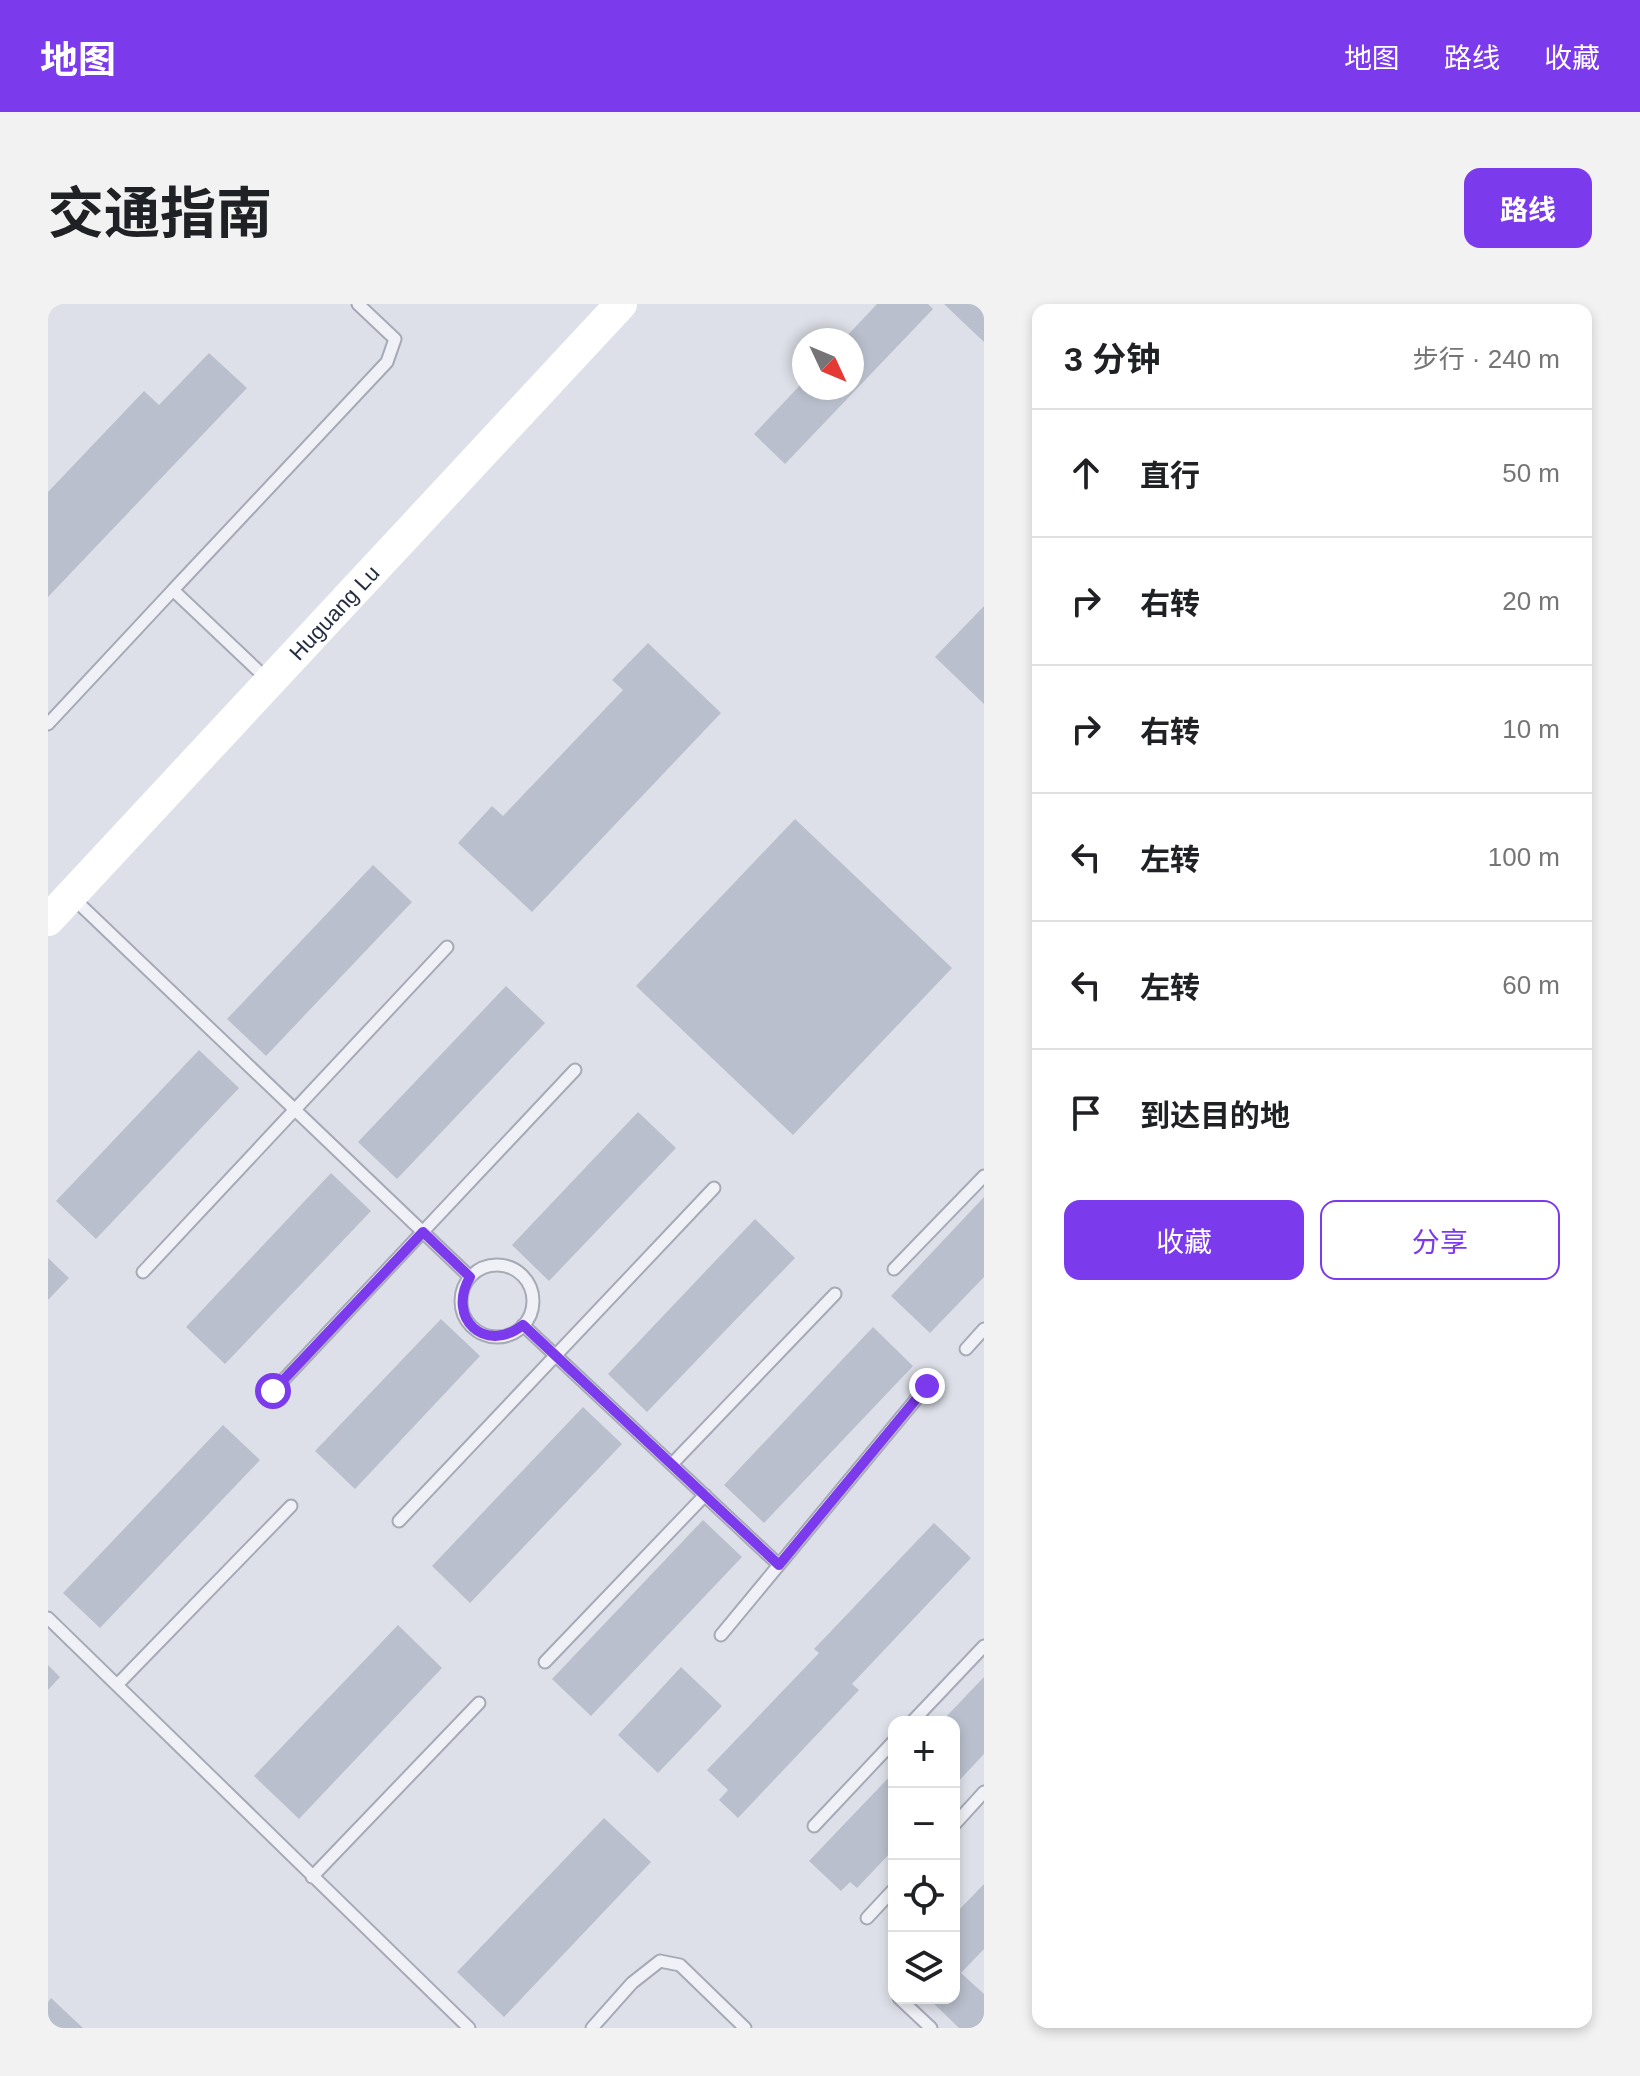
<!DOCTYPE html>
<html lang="zh">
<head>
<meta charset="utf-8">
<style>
	:root { --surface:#fff; --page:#f2f2f2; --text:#202124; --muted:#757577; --line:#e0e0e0; --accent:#7c3aed }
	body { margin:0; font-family:Arial,"Noto Sans SC",sans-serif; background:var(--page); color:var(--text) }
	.controls { position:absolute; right:24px; bottom:24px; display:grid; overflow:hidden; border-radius:16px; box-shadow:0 4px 12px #0003 }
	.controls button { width:72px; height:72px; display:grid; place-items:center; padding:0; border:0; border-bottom:2px solid var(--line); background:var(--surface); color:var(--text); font:40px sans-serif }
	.compass { position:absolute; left:744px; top:24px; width:72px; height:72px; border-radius:50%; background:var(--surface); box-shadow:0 4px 12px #0003; rotate:134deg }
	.stop { position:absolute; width:24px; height:24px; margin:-18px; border:6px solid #7c3aed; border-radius:50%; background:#fff }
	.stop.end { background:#7c3aed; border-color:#fff; box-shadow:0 2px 8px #0008 }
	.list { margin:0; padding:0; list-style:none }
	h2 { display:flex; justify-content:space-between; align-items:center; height:104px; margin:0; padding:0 32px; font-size:34px }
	h2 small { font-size:26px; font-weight:400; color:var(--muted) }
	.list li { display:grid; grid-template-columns:52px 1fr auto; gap:24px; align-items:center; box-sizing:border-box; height:128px; padding:0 32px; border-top:2px solid var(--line) }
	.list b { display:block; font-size:30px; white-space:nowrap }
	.list em { font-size:26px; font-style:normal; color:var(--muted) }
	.actions { display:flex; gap:16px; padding:24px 32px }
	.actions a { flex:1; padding:18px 0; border:2px solid var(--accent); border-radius:16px; text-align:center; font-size:28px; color:var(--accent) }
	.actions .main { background:var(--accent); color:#fff }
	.icon { flex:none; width:44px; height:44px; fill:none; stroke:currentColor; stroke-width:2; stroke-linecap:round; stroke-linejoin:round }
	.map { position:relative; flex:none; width:936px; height:1724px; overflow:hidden; border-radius:16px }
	header { display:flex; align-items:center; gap:48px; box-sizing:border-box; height:112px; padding:0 40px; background:var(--accent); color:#fff }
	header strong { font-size:38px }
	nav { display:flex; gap:44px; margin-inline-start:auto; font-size:28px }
	.intro { display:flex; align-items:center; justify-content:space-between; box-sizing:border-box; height:192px; padding:0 48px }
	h1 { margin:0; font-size:56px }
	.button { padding:20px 36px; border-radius:16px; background:var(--accent); color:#fff; font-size:28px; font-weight:700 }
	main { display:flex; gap:48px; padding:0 48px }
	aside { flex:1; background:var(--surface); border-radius:16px; box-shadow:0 4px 12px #0003 }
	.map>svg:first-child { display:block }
	.building { fill:#b9bfcc }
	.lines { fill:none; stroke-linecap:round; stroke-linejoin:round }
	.lane-casing { stroke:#a6aab6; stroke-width:15 }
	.lane { stroke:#f0f1f6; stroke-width:11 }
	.secondary { stroke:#fff; stroke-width:32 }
	.route { stroke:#7c3aed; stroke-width:10 }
	.labels { text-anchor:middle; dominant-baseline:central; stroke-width:8; stroke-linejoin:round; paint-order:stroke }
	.street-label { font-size:22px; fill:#252d40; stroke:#eceff6 }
</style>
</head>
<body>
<header>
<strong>地图</strong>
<nav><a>地图</a><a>路线</a><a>收藏</a></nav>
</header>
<div class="intro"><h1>交通指南</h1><a class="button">路线</a></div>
<main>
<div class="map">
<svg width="936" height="1724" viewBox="0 0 936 1724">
	<rect width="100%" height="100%" fill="#dde0e8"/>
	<!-- building -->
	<path class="building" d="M829 0H880L885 5 737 160 706 130 756 77V84H804V36H795Z
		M896 0H936V38L918 21Z
		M161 49 199 84 0 293V188L96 87 111 101Z
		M936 302V400L887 353Z
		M600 339 673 409 484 608 410 539 444 502 455 512 575 386 564 376Z
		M747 515 904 664 745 831 588 682Z
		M325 561 364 598 218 752 179 715Z
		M458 682 497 719 349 875 310 838Z
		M151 746 191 784 48 935 8 897Z
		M590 808 628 844 501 977 464 941Z
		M283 869 323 907 177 1060 138 1023Z
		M936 893V973L882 1029 843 992Z
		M707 915 747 954 599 1108 560 1070Z
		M0 954 21 974 0 996Z
		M393 1015 432 1052 307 1185 267 1147Z
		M825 1023 865 1062 716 1219 676 1181Z
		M535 1103 574 1140 422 1299 384 1262Z
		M175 1121 212 1156 52 1324 15 1289Z
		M655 1216 694 1253 543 1412 504 1375Z
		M886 1219 923 1254 804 1380 811 1386 690 1514 671 1496 680 1486 659 1466 771 1349 766 1345Z
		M350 1321 394 1364 251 1515 206 1472Z
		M0 1361 12 1373 0 1386Z
		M633 1363 674 1402 610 1469 570 1431Z
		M936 1373V1450L906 1482V1418H893Z
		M846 1468V1545L809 1584 802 1578 793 1587 761 1557Z
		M556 1514 603 1558 456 1713 409 1668Z
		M936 1580V1645L913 1669 936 1690V1724H911L880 1694H906V1611Z
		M3 1694 35 1724H0V1698Z"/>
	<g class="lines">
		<!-- lane casing -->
		<g class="lane-casing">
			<path id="lane" d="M221 377 125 286 339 58 347 35 310 0
				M0 420 125 286
				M23 592 422 973
				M413 997a36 36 0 1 1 72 0a36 36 0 1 1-72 0Z
				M846 965 936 872
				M95 968 399 643
				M475 1021 731 1261
				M918 1045 936 1025
				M225 1087 527 766
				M624 1160 787 990
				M351 1217 666 884
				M0 1314 421 1724
				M673 1331 879 1082
				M497 1358 657 1191
				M69 1381 243 1202
				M864 1418 936 1342
				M906 1521 936 1488
				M766 1522 846 1437
				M264 1573 431 1399
				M819 1614 846 1585
				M851 1694 883 1724
				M544 1724 584 1679 612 1657 632 1661 697 1724"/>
		</g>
		<!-- lane -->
		<use href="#lane" class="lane"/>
		<!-- secondary -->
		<path class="secondary" id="s1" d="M0 616 573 0"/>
	</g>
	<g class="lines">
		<!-- route -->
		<path class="route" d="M225 1087 375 928 422 973C398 1014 437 1051 475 1021L731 1261 879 1082"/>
	</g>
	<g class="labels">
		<!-- street labels -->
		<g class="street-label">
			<text stroke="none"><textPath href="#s1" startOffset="420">Huguang Lu</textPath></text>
		</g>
	</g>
</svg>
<div class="controls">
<button>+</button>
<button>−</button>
<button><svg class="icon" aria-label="locate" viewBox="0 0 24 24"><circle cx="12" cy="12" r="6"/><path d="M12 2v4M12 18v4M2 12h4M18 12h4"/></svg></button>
<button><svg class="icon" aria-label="layers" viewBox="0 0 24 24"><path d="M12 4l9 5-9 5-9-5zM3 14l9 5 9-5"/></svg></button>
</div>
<svg class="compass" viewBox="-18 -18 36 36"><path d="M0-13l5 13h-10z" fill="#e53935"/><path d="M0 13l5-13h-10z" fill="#757577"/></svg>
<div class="stop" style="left:225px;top:1087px"></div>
<div class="stop end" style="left:879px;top:1082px"></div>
</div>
<aside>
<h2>3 分钟<small>步行 · 240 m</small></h2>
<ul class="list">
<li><svg class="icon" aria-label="ahead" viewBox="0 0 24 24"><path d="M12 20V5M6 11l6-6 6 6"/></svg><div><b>直行</b></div><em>50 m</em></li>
<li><svg class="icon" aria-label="right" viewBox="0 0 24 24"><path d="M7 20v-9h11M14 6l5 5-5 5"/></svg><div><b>右转</b></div><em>20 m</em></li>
<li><svg class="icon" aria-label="right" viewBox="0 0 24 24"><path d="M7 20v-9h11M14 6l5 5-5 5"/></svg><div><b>右转</b></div><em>10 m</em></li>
<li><svg class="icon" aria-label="left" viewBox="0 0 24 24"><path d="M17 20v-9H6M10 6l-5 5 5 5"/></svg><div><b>左转</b></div><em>100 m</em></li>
<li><svg class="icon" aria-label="left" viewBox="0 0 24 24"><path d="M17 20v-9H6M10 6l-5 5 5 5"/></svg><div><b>左转</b></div><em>60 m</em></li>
<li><svg class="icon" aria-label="arrive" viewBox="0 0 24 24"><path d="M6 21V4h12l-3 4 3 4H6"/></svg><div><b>到达目的地</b></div></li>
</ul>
<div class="actions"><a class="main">收藏</a><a>分享</a></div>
</aside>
</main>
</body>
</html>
